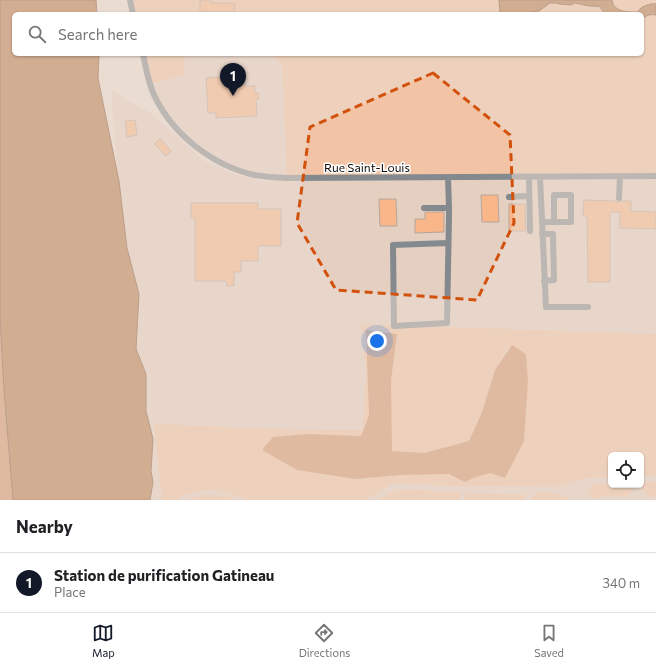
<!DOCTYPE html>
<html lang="en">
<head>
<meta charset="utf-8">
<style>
	:root { --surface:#fff; --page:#f6f6f6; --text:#202124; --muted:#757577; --line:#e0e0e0; --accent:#111827 }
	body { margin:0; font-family:Commissioner,sans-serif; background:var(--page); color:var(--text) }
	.controls { position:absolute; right:12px; bottom:12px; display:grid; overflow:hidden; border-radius:6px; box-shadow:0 1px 3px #0004 }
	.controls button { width:36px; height:36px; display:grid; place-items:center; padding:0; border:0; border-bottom:1px solid var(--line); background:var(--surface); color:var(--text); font:20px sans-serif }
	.you { position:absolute; left:377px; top:341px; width:14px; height:14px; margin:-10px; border:3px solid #fff; border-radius:50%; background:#1a73e8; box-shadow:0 0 0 6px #1a73e833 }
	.badge { display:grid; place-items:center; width:26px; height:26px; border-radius:50%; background:var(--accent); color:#fff; font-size:13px; font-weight:700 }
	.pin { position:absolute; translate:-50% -33px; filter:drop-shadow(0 1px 2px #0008) }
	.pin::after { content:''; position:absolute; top:21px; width:14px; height:12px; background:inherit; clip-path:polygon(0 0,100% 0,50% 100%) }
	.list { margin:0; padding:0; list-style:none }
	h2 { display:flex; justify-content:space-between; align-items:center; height:52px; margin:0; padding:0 16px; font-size:17px }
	h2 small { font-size:13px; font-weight:400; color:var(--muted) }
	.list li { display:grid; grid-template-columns:26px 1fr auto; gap:12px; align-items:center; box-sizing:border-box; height:60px; padding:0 16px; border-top:1px solid var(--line) }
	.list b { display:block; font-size:15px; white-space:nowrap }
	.list p { margin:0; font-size:13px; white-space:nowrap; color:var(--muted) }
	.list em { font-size:13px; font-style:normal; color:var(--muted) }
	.icon { flex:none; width:22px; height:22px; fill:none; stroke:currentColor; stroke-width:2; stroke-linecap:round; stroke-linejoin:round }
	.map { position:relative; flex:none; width:656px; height:500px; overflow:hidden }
	.search { position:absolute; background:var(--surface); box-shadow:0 1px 3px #0004; left:12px; right:12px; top:12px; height:44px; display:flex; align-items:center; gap:10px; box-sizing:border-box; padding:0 14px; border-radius:6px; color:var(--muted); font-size:15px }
	.sheet { height:112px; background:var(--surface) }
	nav { display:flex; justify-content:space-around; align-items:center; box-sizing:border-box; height:56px; border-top:1px solid var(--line); background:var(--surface); font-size:11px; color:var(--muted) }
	nav a { display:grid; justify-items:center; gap:2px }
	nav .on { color:var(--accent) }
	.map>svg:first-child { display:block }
	.built { fill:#e4cfc0; fill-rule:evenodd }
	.green { fill:#f2c3a4; fill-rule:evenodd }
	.forest { fill:#d19164 }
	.water { fill:#b17346; stroke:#815433 }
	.building { fill:#f9b688; stroke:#b5a69d }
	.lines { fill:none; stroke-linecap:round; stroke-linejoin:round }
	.minor { stroke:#83898d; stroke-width:6 }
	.marked { fill:none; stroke:#d2510c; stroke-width:3; stroke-dasharray:8 5; stroke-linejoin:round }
	.labels { text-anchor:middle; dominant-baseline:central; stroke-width:3; stroke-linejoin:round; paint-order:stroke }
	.street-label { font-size:12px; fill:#100b08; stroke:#fff }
</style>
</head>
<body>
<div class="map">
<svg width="656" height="500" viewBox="0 0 656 500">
	<rect width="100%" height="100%" fill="#ebdcd2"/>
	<!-- built -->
	<path class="built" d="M185 54H268L282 64 287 178 656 176V500H143L111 90 152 114 203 160 237 175 266 182 285 179 261 176 211 157 172 123 150 84 184 76ZM611 455H641V485H611Z"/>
	<!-- green -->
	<path class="green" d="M130 0H656V176L287 178 282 64 268 54H642V14H133Z
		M143 54H185L184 76 150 84Z
		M361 324 656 334V475L641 476V455H611V477L587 478 559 487 452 486 394 483 365 500H246L244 498 213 489 183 495 177 500H162L154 424 278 429 362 430 366 374ZM366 330 397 334 391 380V451L424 453 469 441 482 412 495 370 511 345 490 473 476 477 465 482 449 474 402 475 355 479 297 470 273 437 309 434 361 436 369 415Z
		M656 481V497H649C644 491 641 489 641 482Z
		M611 483V485H630L633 491 627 496H602L593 499 587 490 593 484Z
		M407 489 462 493 459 500H378L396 490Z
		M467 493 527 495 524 500H463Z
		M535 493H556L571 500H530Z
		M205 495 230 497 235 500H186Z"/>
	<!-- forest -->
	<path class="forest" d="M0 317 4 390 13 500H0Z
		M366 330 397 334 391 380 392 451 424 453 469 441 482 412 495 370 512 345 526 354 528 382 524 441 505 478 490 473 476 477 465 482 449 474 402 475 355 479 297 470 262 450 273 437 309 434 361 436 369 415Z"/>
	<!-- water -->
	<path class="water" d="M0 0H96L97 14H14V54H99L98 78 119 181 127 248 139 294 136 349 146 374V411L153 439 151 471 153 482 150 500H13L4 390 0 317Z
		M499 0H612C613 9 621 11 629 12 632 12 633 12 636 12 640 11 637 11 641 8 645 5 652 3 656 4V15C650 14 646 15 642 20V14H605L599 6C591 7 584 5 575 3L571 5 559 4 556 3H550L539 11 533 12 530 14H500Z"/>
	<!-- building -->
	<path class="building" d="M200 0H211V3H235L234 12H200Z
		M244 75 245 86H255V93H258L259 99H256L257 116 216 118V113H208L206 78Z
		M135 120 137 135 127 137 125 121Z
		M160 138 171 151 166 156 154 144Z
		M481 195H498L499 222H482Z
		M379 199H396L397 226H380Z
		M584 200 615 201 619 202 623 201H631V211L656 212V229L620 228V212H610V282H588L587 216H583Z
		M191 203H258V209H281V246H258V261H241V272H234V286H227L226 281H195V218H191Z
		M509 204H525L526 231H509Z
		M425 212H444V232L415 233V219H425Z"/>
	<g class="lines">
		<!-- minor -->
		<path class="minor" d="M130 0 133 14
			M143 54C146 68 148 82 154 95 173 135 212 165 254 175 265 177 276 178 287 178L656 176
			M529 177 530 231
			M540 177 546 307H588
			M509 197 529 196
			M619 198 620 176
			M424 208H449L448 177
			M542 222H571V195H554V222
			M542 234H553L554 280 544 281
			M448 243 393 245 394 326 447 323 449 216V208"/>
	</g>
	<!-- marked area -->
	<path d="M0 0H656V500H0ZM433 73 510 135 514 223 477 300 336 290 297 223 310 127Z" fill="#ebdcd2" fill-opacity=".55" fill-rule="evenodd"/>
	<path class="marked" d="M433 73 510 135 514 223 477 300 336 290 297 223 310 127Z"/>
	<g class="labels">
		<!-- street labels -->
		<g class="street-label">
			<text x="367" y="167">Rue Saint-Louis</text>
		</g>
	</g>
</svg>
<div class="controls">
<button><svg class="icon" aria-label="locate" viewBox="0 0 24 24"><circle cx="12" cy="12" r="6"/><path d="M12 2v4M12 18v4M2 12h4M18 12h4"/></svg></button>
</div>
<div class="you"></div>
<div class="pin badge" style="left:233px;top:96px">1</div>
<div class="search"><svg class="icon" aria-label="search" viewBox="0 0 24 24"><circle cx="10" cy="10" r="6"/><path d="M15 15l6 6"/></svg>Search here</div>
</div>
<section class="sheet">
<h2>Nearby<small></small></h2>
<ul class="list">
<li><span class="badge">1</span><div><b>Station de purification Gatineau</b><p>Place</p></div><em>340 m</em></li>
</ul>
</section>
<nav>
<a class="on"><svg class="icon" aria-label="map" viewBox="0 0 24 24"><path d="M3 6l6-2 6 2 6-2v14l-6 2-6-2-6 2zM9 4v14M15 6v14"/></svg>Map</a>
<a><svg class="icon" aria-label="directions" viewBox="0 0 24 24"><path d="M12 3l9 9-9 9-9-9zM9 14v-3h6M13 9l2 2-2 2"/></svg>Directions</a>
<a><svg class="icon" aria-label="saved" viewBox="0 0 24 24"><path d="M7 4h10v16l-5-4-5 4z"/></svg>Saved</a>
</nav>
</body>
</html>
